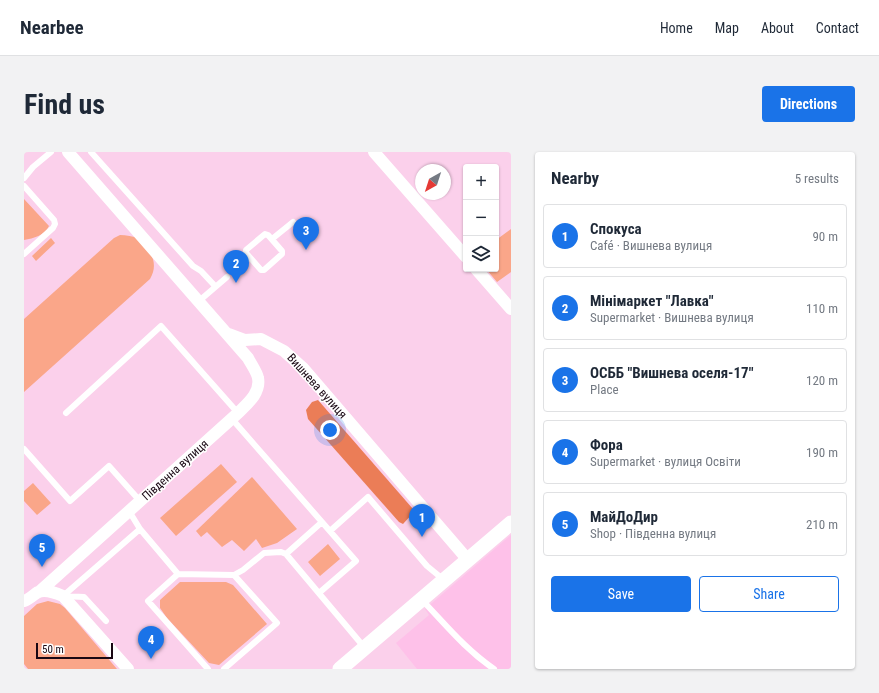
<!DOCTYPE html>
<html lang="en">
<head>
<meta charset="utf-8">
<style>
	:root { --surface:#fff; --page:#f2f2f3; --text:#1f2937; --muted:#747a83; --line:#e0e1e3; --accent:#1a73e8 }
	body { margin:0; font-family:"Roboto Condensed",sans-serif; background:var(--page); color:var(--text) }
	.controls { position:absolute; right:12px; top:12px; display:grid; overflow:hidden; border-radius:4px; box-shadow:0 1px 3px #0004 }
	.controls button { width:36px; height:36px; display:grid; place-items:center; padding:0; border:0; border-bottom:1px solid var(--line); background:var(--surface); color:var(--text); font:20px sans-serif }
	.compass { position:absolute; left:391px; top:12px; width:36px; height:36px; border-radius:50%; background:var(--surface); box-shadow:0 1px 3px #0004; rotate:219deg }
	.scale { position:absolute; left:12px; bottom:10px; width:77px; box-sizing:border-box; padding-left:4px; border:2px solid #190713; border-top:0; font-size:11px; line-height:14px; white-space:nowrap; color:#190713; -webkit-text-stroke:3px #fff; paint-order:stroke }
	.you { position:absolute; left:306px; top:278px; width:14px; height:14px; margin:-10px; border:3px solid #fff; border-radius:50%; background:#1a73e8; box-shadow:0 0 0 6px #1a73e833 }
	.badge { display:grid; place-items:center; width:26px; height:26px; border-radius:50%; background:var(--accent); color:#fff; font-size:13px; font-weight:700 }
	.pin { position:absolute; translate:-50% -33px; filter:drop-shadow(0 1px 2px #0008) }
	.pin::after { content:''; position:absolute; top:21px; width:14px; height:12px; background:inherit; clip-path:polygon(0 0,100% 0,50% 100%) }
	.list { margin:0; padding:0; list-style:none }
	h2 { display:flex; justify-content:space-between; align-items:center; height:52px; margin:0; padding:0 16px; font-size:17px }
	h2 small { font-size:13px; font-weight:400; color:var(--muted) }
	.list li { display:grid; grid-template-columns:26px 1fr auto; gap:12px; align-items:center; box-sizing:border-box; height:64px; margin:0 8px 8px; padding:0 8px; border:1px solid var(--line); border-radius:4px }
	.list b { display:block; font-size:15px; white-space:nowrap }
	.list p { margin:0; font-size:13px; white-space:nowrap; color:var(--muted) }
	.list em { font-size:13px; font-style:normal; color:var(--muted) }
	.actions { display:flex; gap:8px; padding:12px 16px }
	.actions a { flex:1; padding:9px 0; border:1px solid var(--accent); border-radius:4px; text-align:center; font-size:14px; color:var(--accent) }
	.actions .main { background:var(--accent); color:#fff }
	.icon { flex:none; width:22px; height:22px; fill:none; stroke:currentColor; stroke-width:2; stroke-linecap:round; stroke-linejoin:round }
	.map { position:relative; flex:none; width:487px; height:517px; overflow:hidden; border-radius:4px }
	header { display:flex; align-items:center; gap:24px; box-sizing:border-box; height:56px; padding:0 20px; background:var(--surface); border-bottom:1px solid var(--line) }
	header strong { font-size:19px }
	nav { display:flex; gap:22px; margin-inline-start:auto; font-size:14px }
	.intro { display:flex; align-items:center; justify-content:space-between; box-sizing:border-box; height:96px; padding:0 24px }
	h1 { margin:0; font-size:28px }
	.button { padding:10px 18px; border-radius:4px; background:var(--accent); color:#fff; font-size:14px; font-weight:700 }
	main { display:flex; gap:24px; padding:0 24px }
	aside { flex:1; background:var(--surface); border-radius:4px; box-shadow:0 1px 3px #0004 }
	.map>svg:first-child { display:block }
	.built { fill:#fec1e9 }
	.green { fill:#faa689 }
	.forest { fill:#eb7d57 }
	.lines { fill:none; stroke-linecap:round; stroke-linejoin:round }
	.service { stroke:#fff; stroke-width:6 }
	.minor { stroke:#fff; stroke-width:12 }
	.tertiary { stroke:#fff; stroke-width:15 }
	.labels { text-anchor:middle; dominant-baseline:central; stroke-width:3; stroke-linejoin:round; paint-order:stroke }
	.street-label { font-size:12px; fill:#190713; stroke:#fff }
</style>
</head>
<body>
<header>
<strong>Nearbee</strong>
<nav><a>Home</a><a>Map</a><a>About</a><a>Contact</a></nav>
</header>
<div class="intro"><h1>Find us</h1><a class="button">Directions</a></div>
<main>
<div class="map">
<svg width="487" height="517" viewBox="0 0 487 517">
	<rect width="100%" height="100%" fill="#fbd0eb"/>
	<!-- built -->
	<path class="built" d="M487 383V517H393L372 491 405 463 401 457Z"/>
	<!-- green -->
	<path class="green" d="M0 47 25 74C20 84 10 86 0 88Z
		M487 77V120L473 130 462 117H472V88Z
		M96 83C102 83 109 84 115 87 117 89 120 92 122 94 130 105 133 115 126 127L0 240V167L90 86Z
		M27 86 31 91 12 109 8 104Z
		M197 312 213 330 152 384 136 366Z
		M228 325 273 377 253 391 238 396 232 387 220 399 208 388 198 395 183 380 177 385 172 379Z
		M9 331 27 351 13 363 0 349V339Z
		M304 392 316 407 296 424 284 410Z
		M156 430H202L209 433 243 472 195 513 185 511 143 466 136 456V448Z
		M24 449 36 452 41 456 93 517H4L0 512V464L13 452Z"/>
	<!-- forest -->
	<path class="forest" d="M294 248 389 357 390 360 379 372 375 370 284 267 282 258 288 250Z"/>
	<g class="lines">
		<!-- service -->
		<path class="service" d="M67 0 169 114 177 119 191 134
			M0 26 9 15 27 0
			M0 34 30 68 31 72 29 76 0 102
			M241 82 244 83 258 99V102L240 118H237L222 101V98Z
			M248 87 269 70
			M219 111 225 105
			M175 149 203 125
			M42 261 137 174 214 261
			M208 267 332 409 295 441
			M0 297 46 349 85 314 116 349
			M105 359 116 377
			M306 379 344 345 403 414 420 428
			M262 402 298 370
			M154 422 124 449 184 517
			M39 444 116 377 154 422 210 423 219 418 240 401 257 400 262 402 340 495
			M39 444 60 445 82 469
			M398 448C422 473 441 497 470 517
			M200 517 253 471 210 423"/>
		<!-- minor -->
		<path class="minor" d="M350 0 442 105
			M452 117 487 157
			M205 182 221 188 237 187 260 199 279 216 444 408
			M15 440 214 261C223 252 237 241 234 226 233 220 227 212 224 206L44 0
			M0 449C6 447 9 443 14 440 22 437 32 441 39 444L104 517"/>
		<!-- tertiary -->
		<path class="tertiary" d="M316 517 487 371"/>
	</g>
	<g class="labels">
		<!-- street labels -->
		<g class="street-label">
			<text transform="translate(293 234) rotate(48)">Вишнева вулиця</text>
			<text transform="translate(151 318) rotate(-42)">Південна вулиця</text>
		</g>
	</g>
</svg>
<div class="controls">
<button>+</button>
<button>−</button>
<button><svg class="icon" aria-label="layers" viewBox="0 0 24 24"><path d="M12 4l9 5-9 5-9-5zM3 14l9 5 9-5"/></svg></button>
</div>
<svg class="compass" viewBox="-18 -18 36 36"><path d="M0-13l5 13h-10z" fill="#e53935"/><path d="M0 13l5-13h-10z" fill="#747a83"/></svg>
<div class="scale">50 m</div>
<div class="you"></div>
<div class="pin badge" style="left:398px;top:385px">1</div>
<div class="pin badge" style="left:212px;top:131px">2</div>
<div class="pin badge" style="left:282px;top:98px">3</div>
<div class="pin badge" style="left:127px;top:507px">4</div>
<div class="pin badge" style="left:18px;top:415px">5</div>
</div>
<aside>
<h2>Nearby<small>5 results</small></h2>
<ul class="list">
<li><span class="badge">1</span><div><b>Спокуса</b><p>Café · Вишнева вулиця</p></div><em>90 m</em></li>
<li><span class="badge">2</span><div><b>Мінімаркет &quot;Лавка&quot;</b><p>Supermarket · Вишнева вулиця</p></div><em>110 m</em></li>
<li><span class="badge">3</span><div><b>ОСББ &quot;Вишнева оселя-17&quot;</b><p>Place</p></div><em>120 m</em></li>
<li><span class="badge">4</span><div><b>Фора</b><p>Supermarket · вулиця Освіти</p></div><em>190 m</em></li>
<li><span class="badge">5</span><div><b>МайДоДир</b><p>Shop · Південна вулиця</p></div><em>210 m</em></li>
</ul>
<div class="actions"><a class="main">Save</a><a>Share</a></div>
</aside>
</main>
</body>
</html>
